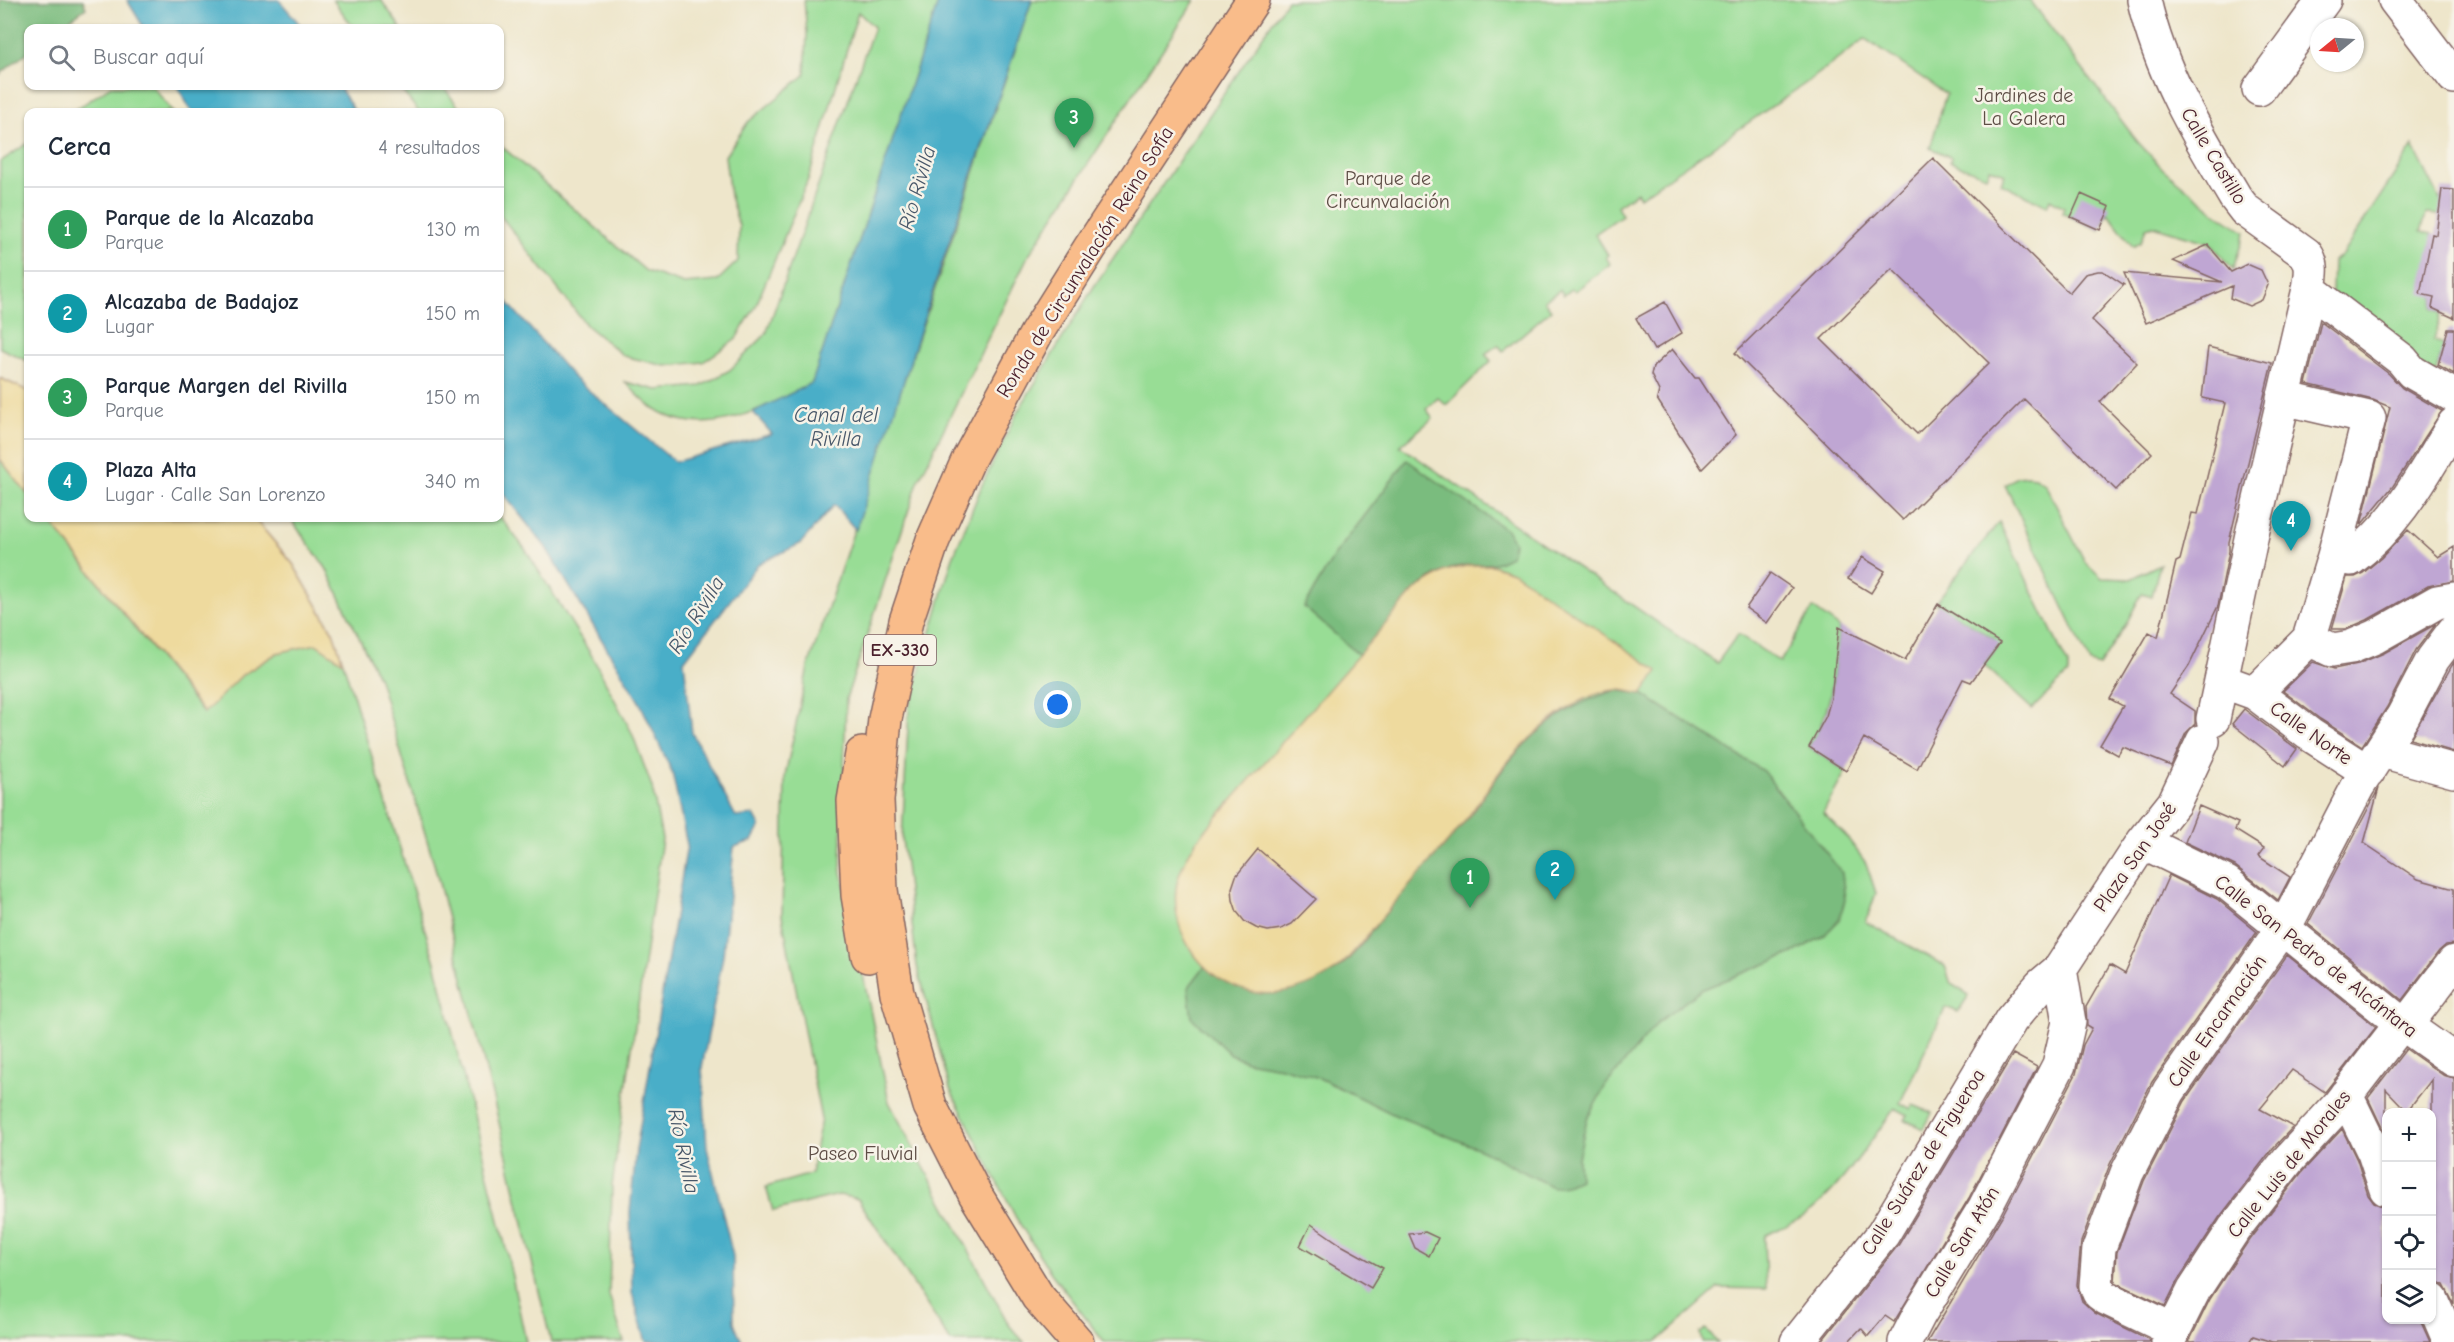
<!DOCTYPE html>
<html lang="es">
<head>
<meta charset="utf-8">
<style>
	:root { --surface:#fff; --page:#f2f2f3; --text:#1f2937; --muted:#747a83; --line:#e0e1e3; --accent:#c8321e }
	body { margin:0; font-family:"Comic Neue",sans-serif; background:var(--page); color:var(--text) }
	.controls { position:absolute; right:18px; bottom:18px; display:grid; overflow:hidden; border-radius:12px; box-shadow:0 2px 4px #0004 }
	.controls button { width:54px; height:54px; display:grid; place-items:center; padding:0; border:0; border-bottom:2px solid var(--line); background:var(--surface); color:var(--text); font:30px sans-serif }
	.compass { position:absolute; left:2310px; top:18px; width:54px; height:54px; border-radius:50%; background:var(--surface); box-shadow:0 2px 4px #0004; rotate:252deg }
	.you { position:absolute; left:1058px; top:705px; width:21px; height:21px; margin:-15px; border:4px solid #fff; border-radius:50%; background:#1a73e8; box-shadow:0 0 0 9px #1a73e833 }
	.badge { display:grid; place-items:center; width:39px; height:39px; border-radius:50%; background:var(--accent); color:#fff; font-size:20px; font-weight:700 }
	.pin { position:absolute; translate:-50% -50px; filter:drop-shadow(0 2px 3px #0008) }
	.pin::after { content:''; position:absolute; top:32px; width:21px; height:18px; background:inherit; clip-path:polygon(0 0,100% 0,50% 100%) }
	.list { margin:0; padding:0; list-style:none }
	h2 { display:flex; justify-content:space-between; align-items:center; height:78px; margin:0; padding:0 24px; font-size:26px }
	h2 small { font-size:20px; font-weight:400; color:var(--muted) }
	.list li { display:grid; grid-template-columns:39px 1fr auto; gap:18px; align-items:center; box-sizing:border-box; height:84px; padding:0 24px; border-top:2px solid var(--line) }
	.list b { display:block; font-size:22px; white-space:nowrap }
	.list p { margin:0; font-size:20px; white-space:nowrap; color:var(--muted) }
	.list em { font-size:20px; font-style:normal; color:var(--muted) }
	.icon { flex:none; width:33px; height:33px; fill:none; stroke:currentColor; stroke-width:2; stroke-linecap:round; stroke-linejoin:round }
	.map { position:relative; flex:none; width:2454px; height:1342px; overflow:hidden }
	.search { position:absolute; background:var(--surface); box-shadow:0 2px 4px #0004; left:24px; top:24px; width:480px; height:66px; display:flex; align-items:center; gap:15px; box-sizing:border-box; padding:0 21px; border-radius:12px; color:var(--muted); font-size:22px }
	.panel { position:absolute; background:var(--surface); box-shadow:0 2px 4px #0004; left:24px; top:108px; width:480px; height:414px; border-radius:12px }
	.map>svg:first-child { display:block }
	.green { fill:#98dd95; stroke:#717e60; stroke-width:1.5 }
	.forest { fill:#7abc7e; stroke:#626e54; stroke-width:1.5 }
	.sand { fill:#eeda9e; stroke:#9c7c64; stroke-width:1.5 }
	.water { fill:#48aec8; stroke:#49667a; stroke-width:1.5 }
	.building { fill:#bfa6d3; fill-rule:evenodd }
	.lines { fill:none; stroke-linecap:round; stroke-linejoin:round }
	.minor-casing { stroke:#836563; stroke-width:36 }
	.major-casing { stroke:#836563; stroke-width:36 }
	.minor { stroke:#fff; stroke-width:33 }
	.major { stroke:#f9bc8a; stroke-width:33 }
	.labels { text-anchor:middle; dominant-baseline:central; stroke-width:5; stroke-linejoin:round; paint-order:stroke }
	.shield { fill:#f7f3e8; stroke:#7e5f64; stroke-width:1.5 }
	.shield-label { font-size:18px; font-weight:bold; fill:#4a1f2b }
	.park-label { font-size:20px; fill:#5e4e46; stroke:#f7f3e8 }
	.street-label { font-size:20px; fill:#4a1f2b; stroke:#f7f3e8 }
	.water-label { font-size:21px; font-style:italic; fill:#49586a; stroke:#f7f3e8 }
</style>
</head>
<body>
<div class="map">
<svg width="2454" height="1342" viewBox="0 0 2454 1342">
	<rect width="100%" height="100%" fill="#f7f3e8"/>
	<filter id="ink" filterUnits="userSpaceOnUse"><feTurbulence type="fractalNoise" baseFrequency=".0167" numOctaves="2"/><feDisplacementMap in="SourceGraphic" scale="12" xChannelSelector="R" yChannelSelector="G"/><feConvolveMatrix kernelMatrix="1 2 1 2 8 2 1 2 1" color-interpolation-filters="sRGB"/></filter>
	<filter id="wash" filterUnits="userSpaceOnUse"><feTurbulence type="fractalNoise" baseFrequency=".008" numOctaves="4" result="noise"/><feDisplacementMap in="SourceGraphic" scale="24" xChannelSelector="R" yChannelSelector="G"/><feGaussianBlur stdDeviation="1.35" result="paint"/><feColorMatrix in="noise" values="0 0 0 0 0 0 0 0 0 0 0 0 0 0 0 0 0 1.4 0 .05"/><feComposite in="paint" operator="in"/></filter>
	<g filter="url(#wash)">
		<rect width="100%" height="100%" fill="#eee6cb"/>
		<!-- green -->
		<path class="green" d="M333 0H381L401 28H354Z
			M804 0H939L812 383C766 405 715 439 664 414 649 408 636 393 625 382L657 390 701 386 730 370 766 334 874 27 858 12 809 177 755 308 735 340 703 362 665 366 624 356 587 326 500 215V145L646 271 684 284 717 281 738 261 739 226 730 196 725 156 748 122 805 75 807 33Z
			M1032 0H1195L1028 256 918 482 846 699 841 867 889 1102 1009 1325 1024 1342H951L858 1199 839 1195 773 1211 766 1187 811 1174 821 1119 782 916 785 776 808 667Z
			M1287 0H2030L2137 141 2163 169 2218 214 2245 232 2233 269 2210 243 2153 226 2146 228 2141 242 2133 247 2108 213 2100 230 2062 213 2064 207 2050 199 2047 206 2001 183 2005 174 1990 168 1986 176 1950 162 1951 157 1930 148 1946 94 1865 39 1806 83 1640 197 1637 192 1617 206 1622 215 1595 234 1608 255 1606 257 1610 264 1575 291 1572 289 1564 295 1560 290 1544 301 1551 310 1503 351 1498 345 1485 354 1491 361 1446 405 1438 398 1426 409 1433 418 1400 446 1717 663 1738 634 1780 662 1813 608 1839 627C1834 672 1834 708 1809 747L1846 771 1823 813 1846 836 1866 863 1876 893 1866 922 1945 966 1951 984 1969 995 1958 1012 1946 1007 1900 1103 1911 1109 1913 1105 1932 1113 1924 1129 1905 1120 1908 1115 1895 1108C1870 1141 1838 1193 1804 1216 1792 1224 1779 1229 1766 1235L1764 1239 1766 1289 1718 1288 1657 1342H1104L1051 1273 1016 1218 950 1089 917 966 902 839 909 708 952 560 982 485 1018 411 1093 288Z
			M111 86H152L173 112H72Z
			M398 86H443L462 112H419Z
			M28 143V361L0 348V162Z
			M2413 146 2440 199 2454 200V216L2426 214 2421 232 2432 234 2434 297 2432 308 2442 313 2434 340 2444 345 2434 378 2332 293 2333 261 2342 255Z
			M0 459 28 495V518H47L203 713 242 675 277 653 316 644 343 662 436 966 507 1253 526 1342H0Z
			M2027 476 2035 477 2045 484 2085 562 2102 578 2131 579 2160 564 2152 596 2142 593 2125 626 2099 666 2090 663 2005 485 2017 477Z
			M500 517 525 549 592 656 632 733 652 787 662 839 612 1186 609 1295 624 1342H551L496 1110 435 867 379 679 326 568 290 518Z
			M1999 522 2068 665V674L2032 709 1984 665 1997 647 1994 639 1935 603Z
			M1706 1329 1718 1342H1702L1700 1333Z"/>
		<!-- forest -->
		<path class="forest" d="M0 0H83L86 8 58 28H28V52L0 74Z
			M1407 460 1508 531 1514 543 1511 556C1490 567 1492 563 1470 565 1449 566 1431 577 1415 590L1359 655 1304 607 1334 556Z
			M1616 690 1642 694 1763 771 1842 873 1845 900 1839 920 1824 936 1793 953 1701 990 1657 1023 1606 1085 1587 1119 1578 1158 1579 1179 1566 1185 1552 1187 1482 1150 1397 1116 1319 1078 1281 1067 1246 1061 1229 1053 1192 1018 1188 988 1205 966C1241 1002 1293 998 1334 971 1354 958 1370 932 1385 914 1411 882 1440 853 1465 821 1485 795 1501 768 1524 745 1552 717 1578 702 1616 690Z"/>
		<!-- sand -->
		<path class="sand" d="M0 378 28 391V495L0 459Z
			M47 518H254L293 564 333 632 343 662 316 644 277 653 242 675 204 713Z
			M1470 565H1492L1513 572 1658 671 1642 694C1634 693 1623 689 1615 690 1575 694 1526 738 1502 769 1489 786 1478 804 1465 821 1438 855 1407 887 1379 921 1365 937 1351 959 1334 971 1312 986 1283 997 1257 993 1207 985 1171 939 1176 889 1178 872 1188 854 1197 840L1415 590 1445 571Z"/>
		<!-- water -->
		<path class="water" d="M127 0H279L303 28H144Z
			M939 0H1032L941 266 856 530 834 505 800 544 758 564 684 661 692 733 736 817 754 815 760 826 752 841 734 847 723 956 702 1067 707 1148 733 1256 734 1322 742 1342H646L632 1293 630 1212 636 1150 687 845 672 772 640 703 545 546 500 490V294L575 379 675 462 772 434 753 412 812 383Z
			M177 86H339L355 112H192Z"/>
		<g id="blocks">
			<!-- building -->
			<path class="building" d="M1933 158 2069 293 2085 274 2098 271H2103L2124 285 2092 320 2137 363 2100 402 2152 453 2116 490 2024 399 1903 520 1735 353ZM1892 269 1989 363 1917 434 1821 339Z
				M2442 189 2454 190V318L2432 308 2434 297 2420 294 2432 234 2436 235Z
				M2081 194 2110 207 2100 230 2071 217Z
				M2208 245 2231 272 2247 264 2261 270 2268 285 2262 300 2249 306 2230 298 2232 286 2146 323 2124 273 2222 282 2173 261Z
				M1665 302 1682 333 1654 350 1636 318Z
				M2321 322 2389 374 2402 388 2442 411 2393 486 2361 525 2390 407 2373 400 2306 384Z
				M2448 329H2454V374L2438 365Z
				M2208 347 2272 363 2229 542V551L2218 606 2189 666 2170 694 2195 711V724L2186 733 2171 766 2123 747 2118 755 2100 745 2123 706 2110 699 2149 632 2158 637 2176 562 2180 560 2192 513 2198 514 2225 403 2202 398Z
				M1672 349 1695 378H1699L1736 435 1702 469 1657 399 1659 391 1651 375 1653 367Z
				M2408 530 2438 557 2454 547V581L2428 586 2367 620 2346 629H2332L2347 577H2355L2363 573 2381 558Z
				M1862 557 1885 571 1871 593 1848 579Z
				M1770 573 1792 588 1767 623 1746 608Z
				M1938 604 2000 643 1971 682 1963 679 1917 769 1864 738 1846 771 1809 747 1826 716 1831 698 1839 627 1905 660Z
				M2436 624 2416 650 2387 707 2362 746 2320 719 2283 691 2313 662 2334 669 2358 664 2384 653Z
				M2454 662V752L2410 739Z
				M2244 709 2297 749 2285 766 2232 724Z
				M2379 788 2364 843 2418 879 2454 889V944L2446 945 2439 951 2402 1000 2308 924Z
				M2199 806 2238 823 2235 830 2264 848 2258 856 2290 877 2278 900 2235 866 2185 842Z
				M1258 849 1316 899 1292 924 1281 929 1268 931 1256 928 1245 922 1237 912 1233 900 1232 888 1236 876Z
				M2169 875 2217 899 2257 932 2152 1082 2110 1164 2081 1242 2077 1285 2082 1301 2095 1313 2150 1340 2149 1342H1927L2002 1216 2076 1074 2083 1045 2092 1028 2087 1025 2086 1007 2110 965 2125 974Z
				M2287 955 2376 1027 2325 1092 2292 1070 2260 1109 2293 1127 2273 1148 2219 1218 2178 1280 2165 1306 2115 1282 2117 1252 2144 1181 2185 1101Z
				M2406 1049 2443 1075 2454 1078V1304L2444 1285 2432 1282V1079L2407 1111 2386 1089V1136L2368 1098Z
				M2013 1054 2037 1067 1969 1198 1894 1322 1885 1316 1868 1336 1861 1328 1848 1342H1821L1899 1244Z
				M2342 1129 2357 1160 2368 1195 2374 1203 2386 1207V1320H2420L2430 1342H2272L2253 1336 2249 1342H2189L2210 1299 2249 1240 2302 1172Z
				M1311 1224 1343 1246 1383 1268 1371 1288 1300 1246Z
				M1425 1232 1438 1238 1429 1256 1415 1248 1409 1234Z"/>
		</g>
	</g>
	<g filter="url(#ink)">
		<use href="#blocks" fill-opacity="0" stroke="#836563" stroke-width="1.5"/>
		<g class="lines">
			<!-- minor casing -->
			<g class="minor-casing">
				<path id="minor" d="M2144 0C2160 72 2198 135 2235 197L2245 210 2306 254C2314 265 2311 276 2309 289L2252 534 2213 719
					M2395 0 2454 77
					M2259 89 2324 0
					M2309 289 2402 360 2412 372 2454 396
					M2334 556 2351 559C2398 524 2424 473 2454 424
					M2309 639 2332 650 2351 647 2375 637 2437 602 2454 599
					M2233 685 2255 693 2309 734 2368 772
					M2255 693 2309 639 2334 556 2369 418 2283 398
					M2382 751 2454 771
					M2143 842 2227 883 2396 1019 2454 1060
					M2346 1095 2374 1153 2386 1189
					M2432 1300 2450 1342
					M2173 1330 2106 1298 2099 1293 2096 1286 2099 1248 2127 1173 2169 1091 2289 919 2358 786 2403 716 2433 659 2454 631
					M1797 1342 1883 1234 2011 1020 2041 985 2060 969 2143 842 2174 803 2203 741
					M1905 1342 1919 1315 1985 1207 2059 1065 2069 1022 2060 969
					M2168 1342 2194 1290 2234 1229 2288 1160 2337 1107 2395 1032 2412 1017 2454 962"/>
			</g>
			<!-- major casing -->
			<g class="major-casing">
				<path id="major" d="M862 754 854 801 858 895 868 956
					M1077 1342 1038 1297 975 1194 930 1106 897 993 881 890 877 800 885 719 906 621 933 540 969 458 1036 334 1090 248 1253 0"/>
			</g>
			<!-- minor -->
			<use href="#minor" class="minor"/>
			<!-- major -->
			<use href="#major" class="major"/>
		</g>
	</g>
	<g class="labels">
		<!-- shield labels -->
		<rect class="shield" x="864" y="635" width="72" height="30" rx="4.5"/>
		<g class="shield-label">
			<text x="900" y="650">EX-330</text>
		</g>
		<!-- park labels -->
		<g class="park-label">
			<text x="2024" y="95">Jardines de<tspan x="2024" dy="23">La Galera</tspan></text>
			<text x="1388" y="178">Parque de<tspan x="1388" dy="23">Circunvalación</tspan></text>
			<text x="863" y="1153">Paseo Fluvial</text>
		</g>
		<!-- street labels -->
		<g class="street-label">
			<text transform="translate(2214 156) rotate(59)">Calle Castillo</text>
			<text transform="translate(1085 262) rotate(-58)">Ronda de Circunvalación Reina Sofía</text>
			<text transform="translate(2311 733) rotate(35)">Calle Norte</text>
			<text transform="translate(2135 857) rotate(-55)">Plaza San José</text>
			<text transform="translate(2316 956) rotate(38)">Calle San Pedro de Alcántara</text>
			<text transform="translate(2217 1021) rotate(-55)">Calle Encarnación</text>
			<text transform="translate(1923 1162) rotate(-58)">Calle Suárez de Figueroa</text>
			<text transform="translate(2289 1164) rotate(-51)">Calle Luis de Morales</text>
			<text transform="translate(1962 1242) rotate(-59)">Calle San Atón</text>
		</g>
		<!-- water labels -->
		<g class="water-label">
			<text transform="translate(917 188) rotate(-74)">Río Rivilla</text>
			<text x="836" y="415">Canal del<tspan x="836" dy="24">Rivilla</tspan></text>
			<text transform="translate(696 615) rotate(-58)">Río Rivilla</text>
			<text transform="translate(684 1151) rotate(78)">Río Rivilla</text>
		</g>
	</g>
</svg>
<div class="controls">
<button>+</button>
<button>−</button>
<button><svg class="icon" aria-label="locate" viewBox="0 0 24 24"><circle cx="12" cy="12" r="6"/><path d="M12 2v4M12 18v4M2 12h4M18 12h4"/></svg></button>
<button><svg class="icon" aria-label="layers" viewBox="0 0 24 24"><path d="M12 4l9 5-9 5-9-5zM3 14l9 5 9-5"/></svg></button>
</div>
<svg class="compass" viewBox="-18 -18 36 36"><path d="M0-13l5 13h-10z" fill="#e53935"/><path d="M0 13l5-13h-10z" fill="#747a83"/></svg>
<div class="you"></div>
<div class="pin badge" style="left:1470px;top:908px;background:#2e9e5b">1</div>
<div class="pin badge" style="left:1555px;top:900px;background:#0f9aa8">2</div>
<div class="pin badge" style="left:1074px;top:148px;background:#2e9e5b">3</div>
<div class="pin badge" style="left:2291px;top:551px;background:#0f9aa8">4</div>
<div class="search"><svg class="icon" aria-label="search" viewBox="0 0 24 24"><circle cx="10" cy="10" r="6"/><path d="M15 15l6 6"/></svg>Buscar aquí</div>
<section class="panel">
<h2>Cerca<small>4 resultados</small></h2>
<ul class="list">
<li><span class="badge" style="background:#2e9e5b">1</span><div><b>Parque de la Alcazaba</b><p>Parque</p></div><em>130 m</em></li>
<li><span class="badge" style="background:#0f9aa8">2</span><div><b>Alcazaba de Badajoz</b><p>Lugar</p></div><em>150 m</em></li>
<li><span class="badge" style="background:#2e9e5b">3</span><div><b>Parque Margen del Rivilla</b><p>Parque</p></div><em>150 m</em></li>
<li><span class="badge" style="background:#0f9aa8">4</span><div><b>Plaza Alta</b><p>Lugar · Calle San Lorenzo</p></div><em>340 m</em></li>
</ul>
</section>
</div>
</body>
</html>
